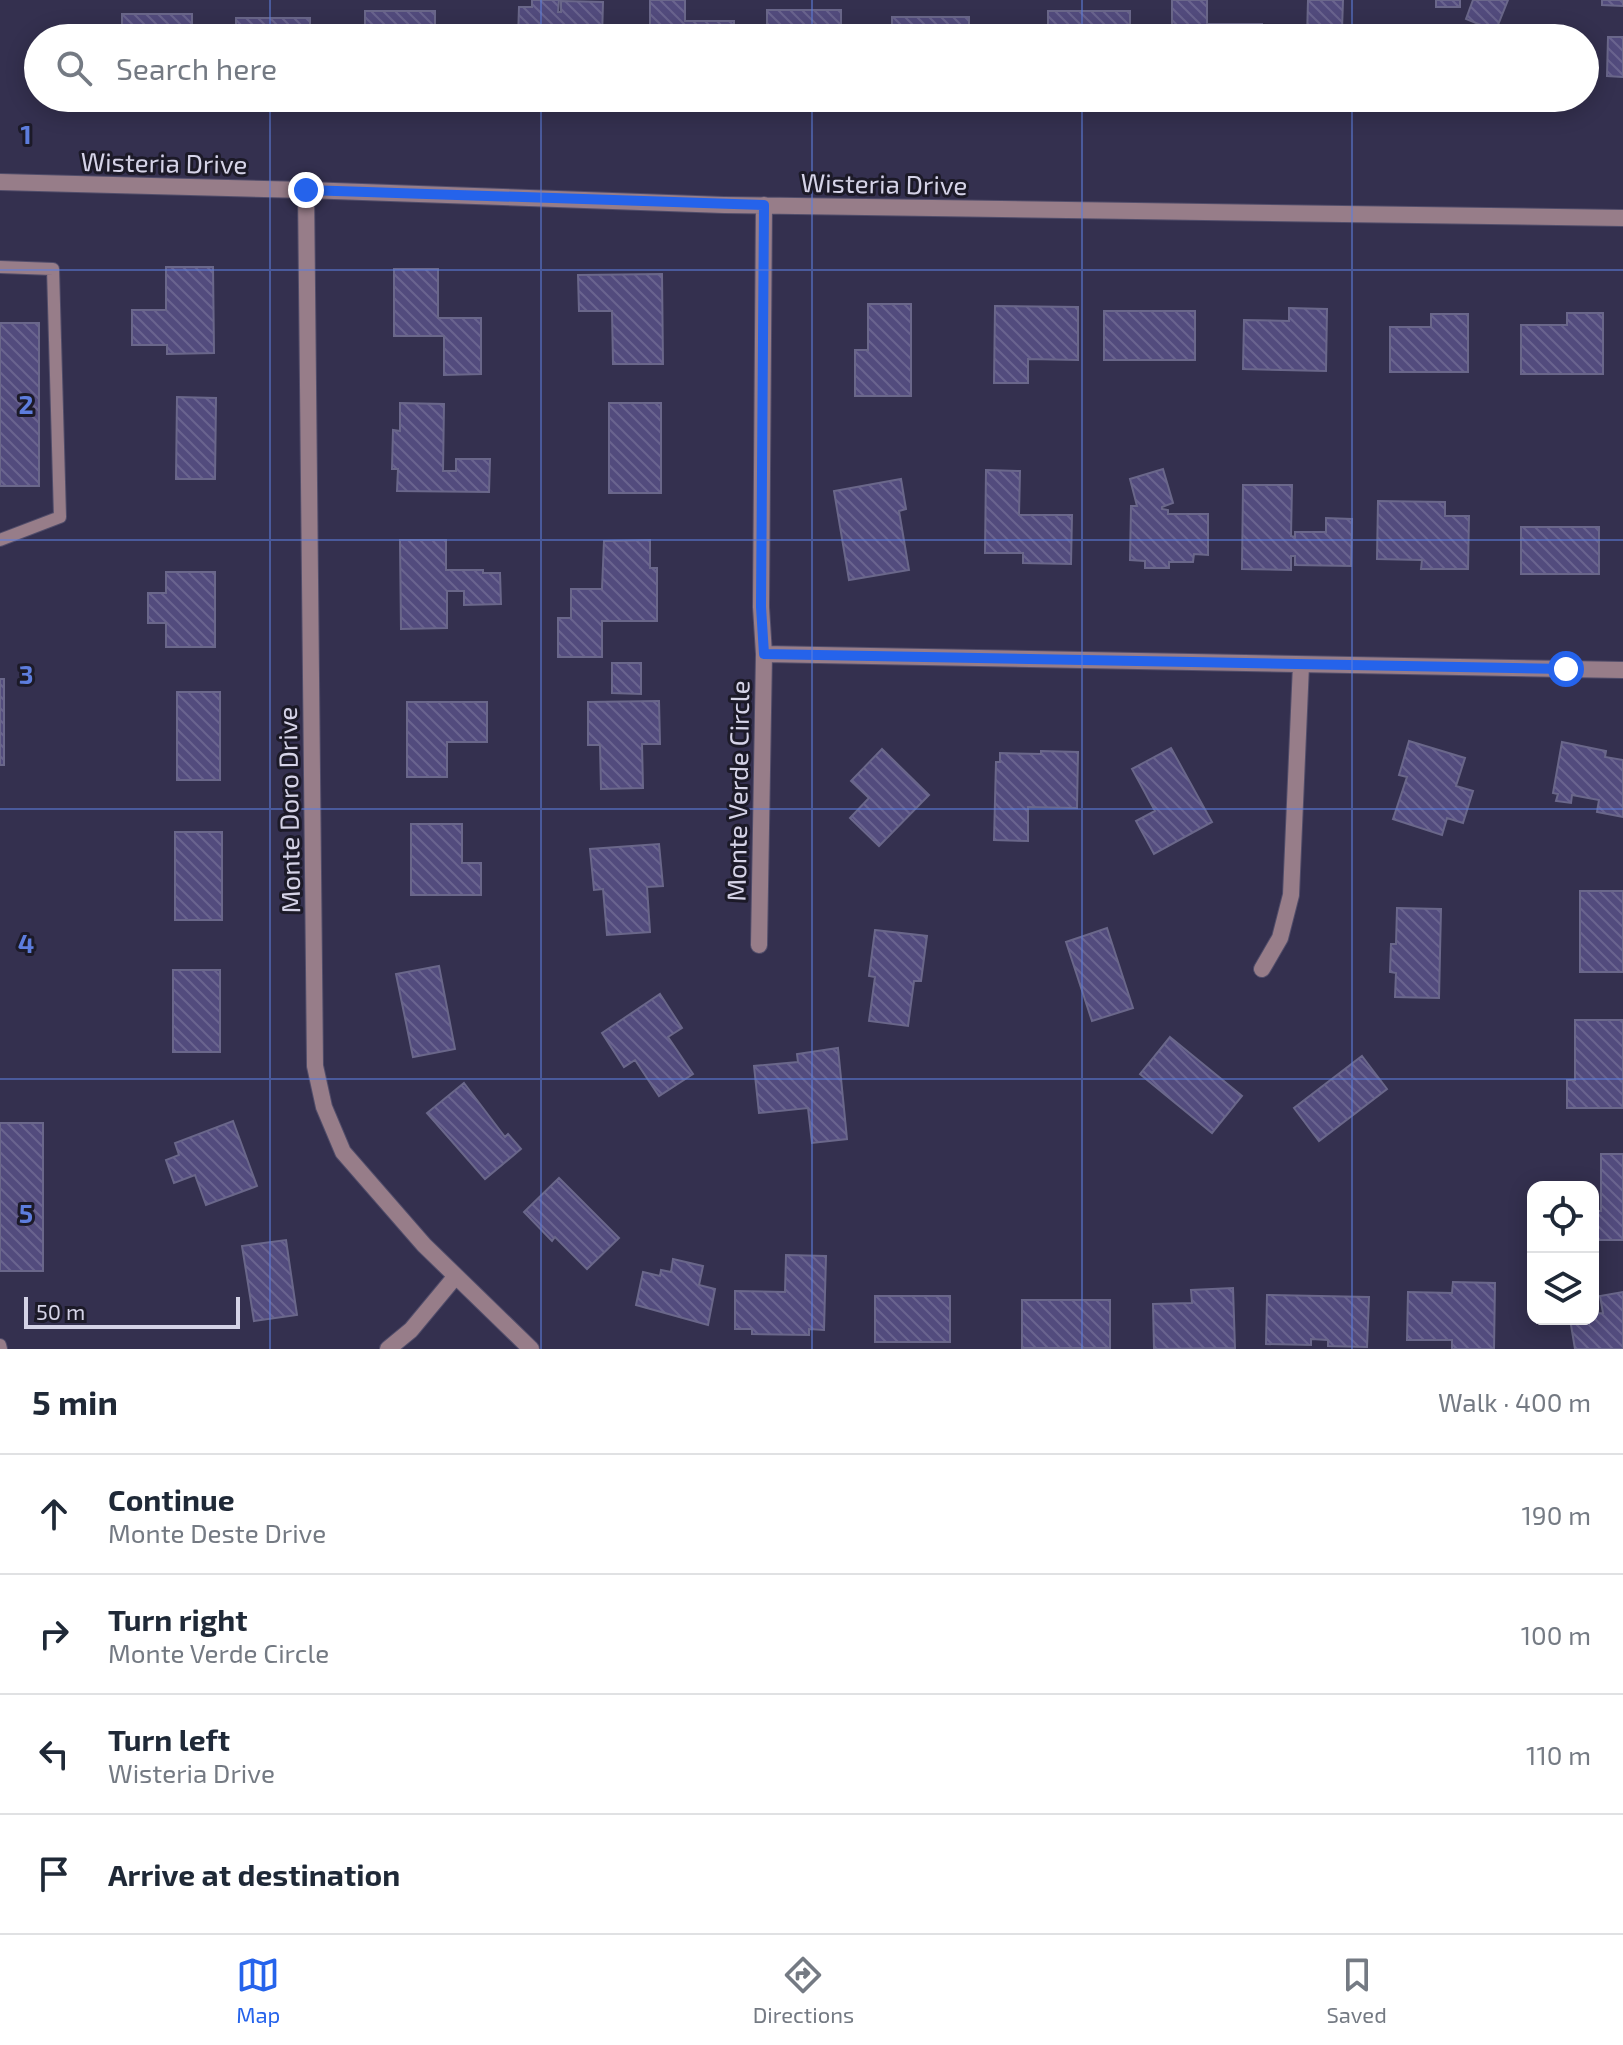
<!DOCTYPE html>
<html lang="en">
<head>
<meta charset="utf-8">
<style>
	:root { --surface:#fff; --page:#f2f2f3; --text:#1f2937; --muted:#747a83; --line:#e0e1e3; --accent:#2563eb }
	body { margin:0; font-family:"Exo 2",sans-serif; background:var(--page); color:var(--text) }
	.controls { position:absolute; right:24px; bottom:24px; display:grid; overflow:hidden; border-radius:16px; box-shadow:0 4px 20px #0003 }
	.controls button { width:72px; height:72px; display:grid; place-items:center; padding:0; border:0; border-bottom:2px solid var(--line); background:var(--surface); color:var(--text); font:40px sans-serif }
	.scale { position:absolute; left:24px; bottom:20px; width:216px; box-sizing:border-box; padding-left:8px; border:4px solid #d5d3e7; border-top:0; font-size:22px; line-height:28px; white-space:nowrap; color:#d5d3e7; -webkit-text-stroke:6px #1c1a28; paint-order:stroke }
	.stop { position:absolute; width:24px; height:24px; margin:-18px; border:6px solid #2563eb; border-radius:50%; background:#fff }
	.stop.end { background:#2563eb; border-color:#fff; box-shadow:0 2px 8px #0008 }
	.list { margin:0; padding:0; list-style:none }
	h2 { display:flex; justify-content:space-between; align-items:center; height:104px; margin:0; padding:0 32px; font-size:34px }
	h2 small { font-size:26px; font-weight:400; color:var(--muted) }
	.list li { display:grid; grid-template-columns:52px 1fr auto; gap:24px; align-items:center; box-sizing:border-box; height:120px; padding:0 32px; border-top:2px solid var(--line) }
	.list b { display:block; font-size:30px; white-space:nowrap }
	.list p { margin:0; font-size:26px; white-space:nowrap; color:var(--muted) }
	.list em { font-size:26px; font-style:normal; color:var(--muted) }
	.icon { flex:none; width:44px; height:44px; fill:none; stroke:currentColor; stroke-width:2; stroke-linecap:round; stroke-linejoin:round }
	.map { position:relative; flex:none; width:1623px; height:1349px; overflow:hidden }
	.search { position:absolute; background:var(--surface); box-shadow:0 4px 20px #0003; left:24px; right:24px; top:24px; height:88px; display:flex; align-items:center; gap:20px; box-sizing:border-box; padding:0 28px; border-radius:44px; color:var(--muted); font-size:30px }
	.sheet { height:584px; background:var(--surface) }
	nav { display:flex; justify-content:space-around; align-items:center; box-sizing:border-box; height:112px; border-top:2px solid var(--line); background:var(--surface); font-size:22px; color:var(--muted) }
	nav a { display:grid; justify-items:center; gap:4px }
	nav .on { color:var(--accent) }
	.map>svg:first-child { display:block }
	.building { fill:url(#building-back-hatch); stroke:#6a678a; stroke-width:2 }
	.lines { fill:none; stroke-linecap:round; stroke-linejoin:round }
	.lane-casing { stroke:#514d6a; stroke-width:14 }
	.street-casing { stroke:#514d6a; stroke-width:18 }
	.lane { stroke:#977d89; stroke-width:12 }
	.street { stroke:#977d89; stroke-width:16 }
	.route { stroke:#2563eb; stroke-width:10 }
	.grid { fill:none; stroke:#5d7ddd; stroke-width:2; stroke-opacity:0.55 }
	.labels { text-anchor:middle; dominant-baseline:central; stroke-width:6; stroke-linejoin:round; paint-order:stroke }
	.street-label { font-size:26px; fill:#d5d3e7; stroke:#1c1a28 }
	.grid-label { font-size:26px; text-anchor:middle; font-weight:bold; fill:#5d7ddd; stroke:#1c1a28; stroke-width:6; stroke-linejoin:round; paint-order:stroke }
</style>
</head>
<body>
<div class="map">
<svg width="1623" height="1349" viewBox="0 0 1623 1349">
	<defs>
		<pattern id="building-back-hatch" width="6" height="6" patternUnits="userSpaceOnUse" patternTransform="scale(2)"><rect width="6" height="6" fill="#524b7d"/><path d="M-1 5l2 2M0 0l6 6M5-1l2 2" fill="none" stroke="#6a648f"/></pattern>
	</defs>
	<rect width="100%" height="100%" fill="#34304f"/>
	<!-- building -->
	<path class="building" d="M532 0H559L558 12H561V1L603 2 602 38H518L519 7H532Z
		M650 0H685V21H734V38H650Z
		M1172 0H1207V24H1262V38H1172Z
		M1308 0H1343L1342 30 1371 31V25H1393L1392 38H1307Z
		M1436 0H1460V7H1436Z
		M1473 0H1508L1498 25H1506V38H1429V33H1486V27L1466 19Z
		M1602 0H1623V6L1602 5Z
		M767 10H841V38H767Z
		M365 11H435V38H365Z
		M1048 11H1130V38H1048Z
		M122 14H192V38H122Z
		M892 17H969V38H892Z
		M236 18H310V38H236Z
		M1608 37H1623V77L1607 76Z
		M166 267H213L214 353 167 354V345H132V310H166Z
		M394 269H438V318H481V374L444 375V336H394Z
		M662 274 663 364H613L612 311H579L578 275Z
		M868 304H911V396H855V350H868Z
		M995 306 1078 307V360L1028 359V383H994Z
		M1289 308 1327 309 1326 371 1243 369 1244 320 1289 321Z
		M1104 311H1195V360H1104Z
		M1567 313H1603V374H1521V325H1567Z
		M1431 314H1468V372H1390V327H1431Z
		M0 323H39V486H0Z
		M177 397 216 398 215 479H176Z
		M400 403 444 404 443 471H456V459H490L489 492 397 491 398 469H392L393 430 400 431Z
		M609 403H661V493H609Z
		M1163 469 1173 503 1162 507V509L1168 510V514H1208V555L1194 554 1193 562H1169V568H1145V561L1130 560 1131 506H1137L1130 479Z
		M986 470 1020 471 1019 515H1072L1071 564 1023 563V553H985Z
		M901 479 906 509 899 511 909 570 849 580 834 491Z
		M1243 485H1292L1291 536 1295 537V532H1326V518L1352 519 1351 566 1295 565V556H1291V570L1242 569Z
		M1378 501 1445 502V516H1469L1468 569H1421L1422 560 1377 559Z
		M1521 527H1599V574H1521Z
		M400 540H446V570H483V573H500L501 604 464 605V591H447V628L401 629Z
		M650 540V568H657V621H602V657H558V618H571V589H602L604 541Z
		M166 572H215V647H166V623H148V593H166Z
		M612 663H641V694L612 693Z
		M0 679H4V765H0Z
		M177 692H220V780H177Z
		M659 701 660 744H642L643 788 601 789 600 745H588V702Z
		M407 702H487V742H447V777H407Z
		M1409 741 1465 758 1456 786 1473 791 1463 823 1447 818 1442 835 1393 819 1407 777 1399 775Z
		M1562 742 1606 751 1605 757 1623 760V817L1597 812 1599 800 1572 795 1571 803 1556 801 1558 794 1553 793Z
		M1171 748 1212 822 1154 854 1136 821 1155 811 1132 769Z
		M882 749 929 795 879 846 850 818 869 798 851 781Z
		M1041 751 1078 752 1077 808 1028 807V841L994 840 996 762H1000V753L1041 754Z
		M411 824H462V863H481V895H411Z
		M175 832H222V920H175Z
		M659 844 663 886 647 887 650 932 607 935 603 889 594 890 590 849Z
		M1580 891H1623V972H1580Z
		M1397 908 1441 909 1439 998 1395 997 1396 973 1390 972 1391 944H1396Z
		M1107 928 1133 1008 1092 1021 1066 942Z
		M875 930 927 936 921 981H914L908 1026 869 1021 875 977 869 976Z
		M439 966 455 1049 413 1057 396 974Z
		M173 970H220V1052H173Z
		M660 994 682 1028 668 1037 693 1074 659 1096 635 1060 624 1067 602 1033Z
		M1575 1020H1623V1108H1567V1080H1575Z
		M1170 1037 1242 1096 1212 1133 1140 1074Z
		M838 1048 847 1139 812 1143 808 1108 759 1113 754 1066 798 1062 797 1054Z
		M1362 1056 1387 1089 1319 1141 1294 1108Z
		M464 1083 505 1137 508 1134 521 1149 485 1179 427 1113Z
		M233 1121 257 1186 206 1205 195 1175 174 1183 166 1160 179 1155 175 1143Z
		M0 1123H43V1271H0Z
		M1601 1154H1623V1240H1593V1211H1601Z
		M559 1178 619 1238 587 1269 555 1237 552 1241 524 1212Z
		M286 1240 297 1315 254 1321 242 1246Z
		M786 1255 826 1256 824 1330 809 1329V1335L752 1334V1329H735V1291L785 1292Z
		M673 1259 703 1266 699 1285 715 1289 708 1325 636 1305 643 1272 660 1276 661 1270 671 1272Z
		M1453 1282 1495 1283 1494 1349H1452V1340H1407L1408 1292 1452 1293Z
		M1233 1288 1235 1348 1154 1349 1153 1304 1192 1303 1191 1290Z
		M1623 1292V1349H1575L1570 1319H1593V1314L1603 1313 1600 1296Z
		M1267 1295 1369 1297 1367 1347 1328 1346V1340L1311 1339V1345L1266 1344Z
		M875 1296H950V1342H875Z
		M1022 1300H1110V1348H1022Z"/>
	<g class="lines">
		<!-- lane casing -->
		<g class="lane-casing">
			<path id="lane" d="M0 267 53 269 60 517 0 540
				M0 1345 1 1349"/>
		</g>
		<!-- street casing -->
		<g class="street-casing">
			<path id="street" d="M0 182 306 190 724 205 1623 218
				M306 190 315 1066 324 1107 343 1152 424 1245 531 1349
				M764 654 1623 670
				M759 945 764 654 761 607 764 205
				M1262 969 1280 938 1291 895 1301 665
				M388 1349 411 1330 455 1277"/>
		</g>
		<!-- lane -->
		<use href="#lane" class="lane"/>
		<!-- street -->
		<use href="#street" class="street"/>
	</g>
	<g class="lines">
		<!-- route -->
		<path class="route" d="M306 190 764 205 761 607 764 654 1566 669"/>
	</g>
	<!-- grid -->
	<path class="grid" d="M270 0V38M541 0V38M812 0V38M1082 0V38M1352 0V38M270 98V1349M541 98V1349M812 98V1349M1082 98V1349M1352 98V1349M0 270H1623M0 540H1623M0 809H1623M0 1079H1623"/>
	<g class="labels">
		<!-- street labels -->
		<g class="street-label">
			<text transform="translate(164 162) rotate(1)">Wisteria Drive</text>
			<text transform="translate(884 183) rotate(1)">Wisteria Drive</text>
			<text transform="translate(737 791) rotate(-89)">Monte Verde Circle</text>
			<text transform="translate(288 810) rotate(-91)">Monte Doro Drive</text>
		</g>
	</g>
	<g class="grid-label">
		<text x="26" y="144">1</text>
		<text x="26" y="414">2</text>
		<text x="26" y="684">3</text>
		<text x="26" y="953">4</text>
		<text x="26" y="1223">5</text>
	</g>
</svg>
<div class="controls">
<button><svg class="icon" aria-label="locate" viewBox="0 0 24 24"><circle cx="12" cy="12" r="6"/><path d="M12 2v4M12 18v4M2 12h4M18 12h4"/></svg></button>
<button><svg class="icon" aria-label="layers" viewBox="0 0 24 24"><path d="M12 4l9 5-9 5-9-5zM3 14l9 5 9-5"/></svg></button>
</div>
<div class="scale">50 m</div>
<div class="stop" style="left:1566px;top:669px"></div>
<div class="stop end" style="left:306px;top:190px"></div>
<div class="search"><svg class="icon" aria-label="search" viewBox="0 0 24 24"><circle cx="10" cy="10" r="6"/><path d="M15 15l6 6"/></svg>Search here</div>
</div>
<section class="sheet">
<h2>5 min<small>Walk · 400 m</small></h2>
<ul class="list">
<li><svg class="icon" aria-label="ahead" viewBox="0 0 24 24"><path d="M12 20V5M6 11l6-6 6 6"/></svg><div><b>Continue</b><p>Monte Deste Drive</p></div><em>190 m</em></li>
<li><svg class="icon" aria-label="right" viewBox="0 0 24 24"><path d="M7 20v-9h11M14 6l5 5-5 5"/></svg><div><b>Turn right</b><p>Monte Verde Circle</p></div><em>100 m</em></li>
<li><svg class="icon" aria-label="left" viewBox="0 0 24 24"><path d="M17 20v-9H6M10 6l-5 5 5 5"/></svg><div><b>Turn left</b><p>Wisteria Drive</p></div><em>110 m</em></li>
<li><svg class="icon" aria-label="arrive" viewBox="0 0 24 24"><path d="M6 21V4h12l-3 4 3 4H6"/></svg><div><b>Arrive at destination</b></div></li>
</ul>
</section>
<nav>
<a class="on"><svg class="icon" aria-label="map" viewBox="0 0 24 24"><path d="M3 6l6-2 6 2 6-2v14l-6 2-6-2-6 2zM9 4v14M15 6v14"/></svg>Map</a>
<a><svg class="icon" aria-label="directions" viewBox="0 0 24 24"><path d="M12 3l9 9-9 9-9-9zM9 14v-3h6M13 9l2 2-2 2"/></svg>Directions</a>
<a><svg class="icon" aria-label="saved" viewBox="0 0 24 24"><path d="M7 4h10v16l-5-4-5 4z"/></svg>Saved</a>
</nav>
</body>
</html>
